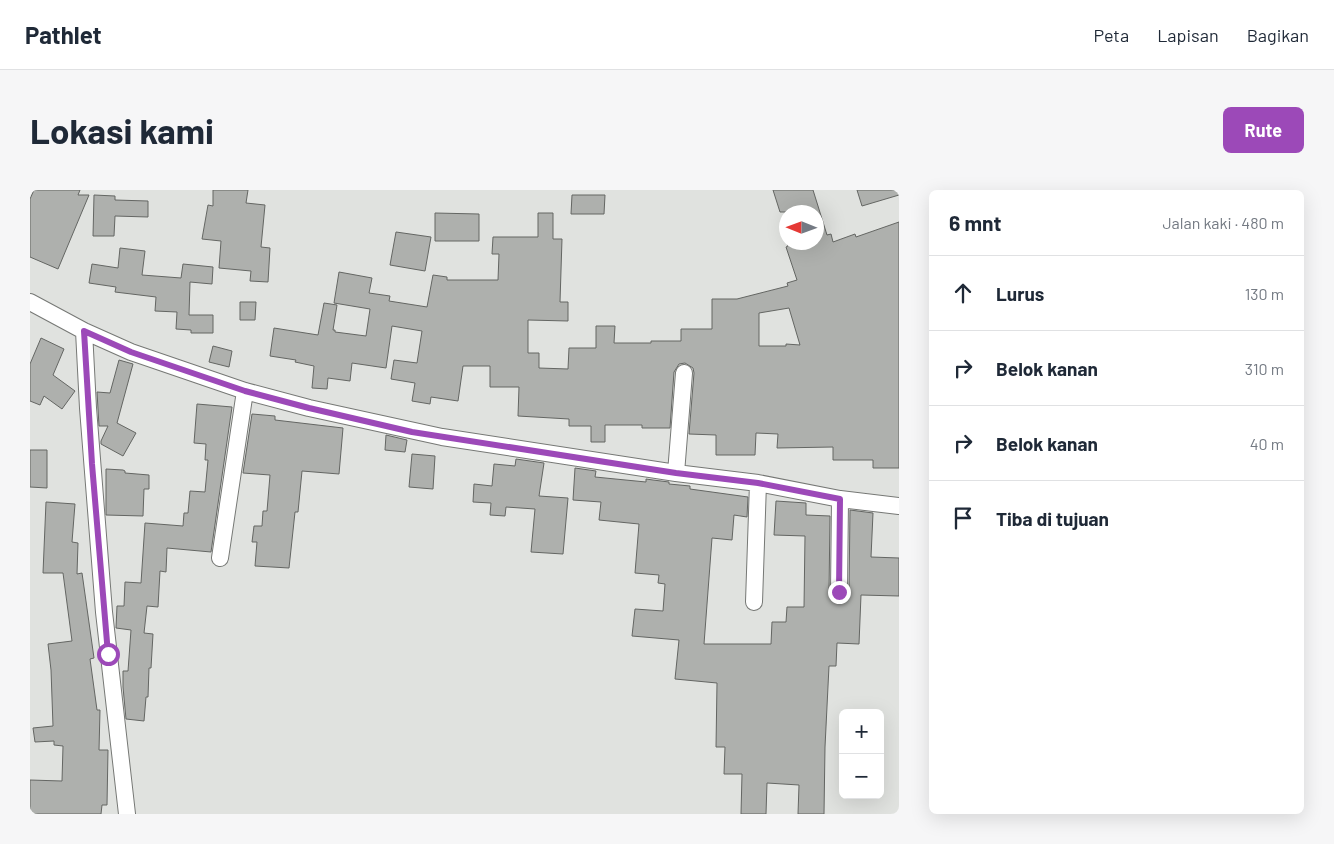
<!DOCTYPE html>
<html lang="id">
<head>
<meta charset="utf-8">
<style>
	:root { --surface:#fff; --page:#f6f6f7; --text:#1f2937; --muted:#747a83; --line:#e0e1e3; --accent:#9c49b8 }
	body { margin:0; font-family:Barlow,sans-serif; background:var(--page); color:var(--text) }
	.controls { position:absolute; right:15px; bottom:15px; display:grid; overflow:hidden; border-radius:8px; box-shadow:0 5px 20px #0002 }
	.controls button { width:45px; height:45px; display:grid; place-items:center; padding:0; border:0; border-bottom:1px solid var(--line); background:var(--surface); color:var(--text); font:25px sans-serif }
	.compass { position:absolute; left:749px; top:15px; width:45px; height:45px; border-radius:50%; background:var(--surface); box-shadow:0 5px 20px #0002; rotate:271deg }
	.stop { position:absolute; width:15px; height:15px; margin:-11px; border:4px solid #9c49b8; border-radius:50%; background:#fff }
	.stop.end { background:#9c49b8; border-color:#fff; box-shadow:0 1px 5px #0008 }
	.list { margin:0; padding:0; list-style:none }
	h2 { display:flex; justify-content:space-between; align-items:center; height:65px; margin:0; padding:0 20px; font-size:21px }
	h2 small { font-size:16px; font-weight:400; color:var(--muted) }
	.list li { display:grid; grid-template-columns:32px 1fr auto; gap:15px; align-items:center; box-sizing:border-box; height:75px; padding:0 20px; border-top:1px solid var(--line) }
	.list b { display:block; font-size:19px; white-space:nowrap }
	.list em { font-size:16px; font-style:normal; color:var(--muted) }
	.icon { flex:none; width:28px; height:28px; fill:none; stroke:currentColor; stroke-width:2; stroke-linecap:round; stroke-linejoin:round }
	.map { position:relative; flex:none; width:869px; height:624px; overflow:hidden; border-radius:8px }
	header { display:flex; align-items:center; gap:30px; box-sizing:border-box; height:70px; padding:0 25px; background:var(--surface); border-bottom:1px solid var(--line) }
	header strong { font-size:24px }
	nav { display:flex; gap:28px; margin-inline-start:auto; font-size:18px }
	.intro { display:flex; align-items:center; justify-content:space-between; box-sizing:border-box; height:120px; padding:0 30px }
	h1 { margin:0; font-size:35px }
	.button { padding:12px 22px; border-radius:8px; background:var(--accent); color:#fff; font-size:18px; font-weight:700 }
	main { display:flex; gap:30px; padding:0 30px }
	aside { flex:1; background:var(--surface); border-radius:8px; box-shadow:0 5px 20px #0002 }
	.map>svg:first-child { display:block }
	.building { fill:#aeb0ad; stroke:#646663; fill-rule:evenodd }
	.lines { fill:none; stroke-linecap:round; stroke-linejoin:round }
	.street-casing { stroke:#767875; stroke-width:18 }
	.street { stroke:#fff; stroke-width:16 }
	.route { stroke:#9c49b8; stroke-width:6 }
</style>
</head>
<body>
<header>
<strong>Pathlet</strong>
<nav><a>Peta</a><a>Lapisan</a><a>Bagikan</a></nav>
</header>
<div class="intro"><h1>Lokasi kami</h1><a class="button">Rute</a></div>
<main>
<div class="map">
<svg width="869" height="624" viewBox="0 0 869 624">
	<rect width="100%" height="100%" fill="#e0e2df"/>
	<!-- building -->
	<path class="building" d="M4 0H50L48 5H59L28 79 0 67V9Z
		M183 0H218L216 13 235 15 231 57 240 58 238 92 220 91 221 81 189 78 191 51 172 49 178 15 183 16Z
		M743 0H783L797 45 801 44 803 52 825 44 826 47 869 32V278H843V270H803V257L747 258 748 244 726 243 725 265H686V245L659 244 664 183 663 178 655 173 649 174 644 182 640 238H612V235H575V252H561V236H539V229L488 226 489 197H460V176H433L428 211 401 207 400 214 382 211 385 193 361 189 364 170 387 173 392 141 362 136 356 178 322 173 320 191 298 188 297 199 282 198 284 176 265 172 266 170 240 166 244 138 288 145 294 113 307 115 303 140H305V142L336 146 340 119 304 113 309 82 342 88 339 103 360 106 359 111 397 117 403 85 417 87V90H468L469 64H462L463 47H508V23H523V49H532L530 112H538V131L498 130V163H509V178L538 179 539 158H566V136H585L584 153H621V151H651V139H682V109H707L758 96 757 93 767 90 756 57 758 56 757 52H786V22H750ZM759 118 770 155 756 154V156H729V123Z
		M827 0H869V5L832 16Z
		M64 5 85 6V10L118 11V27L85 26 84 46H63Z
		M542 5H575L574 24H541Z
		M405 23 449 24V51H405Z
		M366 42 401 47 395 81 360 75Z
		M90 58 115 61 112 85 151 88 153 74 183 77 182 94 160 92 159 125H183V143H161V140L146 139 147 122 125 121 126 107 85 102 86 97 59 93 62 74 88 78Z
		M210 112H226L225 130H210Z
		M11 148 34 159 23 185 45 201 32 219 14 206 10 215 0 211V174Z
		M183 156 202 161 199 177 179 172Z
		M89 170 103 174 87 233 106 243 93 266 71 254V251L78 236H69L67 202 80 203Z
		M167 214 202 217 181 362 137 358 136 382 130 381 128 417 117 416 114 443 123 444 121 478H119L118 507H116L114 531 96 529 93 497V481H98L101 440 86 438 87 416H94L95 392 111 393 115 333 153 336 154 323H158L160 301 175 302 178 270H175L176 254 164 253Z
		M222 224 245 226V230L313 238 309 284 272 281 268 322H265L259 378 225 376 227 352H222L224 336H232L233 321H237L240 285 213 283Z
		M356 245 377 250 375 262 355 260Z
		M0 260H17V298L0 297Z
		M382 264 405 266 403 299 379 297Z
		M486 269 514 273 509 306 538 308 533 364 501 362 505 319 476 317 475 326 460 325 461 313 443 312 444 294 462 296 464 274 485 276Z
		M545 278 566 281 565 287 616 292V289L623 290 639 292V294L660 296V299L718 307 717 327 704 325 702 350 682 348 674 454H741L742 432H756L757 417H774L775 346 744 345 746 311 776 313V325L800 326 799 402 801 407 808 412 814 410 819 402 820 320 843 323 841 367 869 368V406L831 405 829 454 807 453 806 476H799L795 557 794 624H768L769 595 737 593 736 624H711L712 584H694L695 557H686L687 493 645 489 649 450 602 446 605 419 633 421 635 394 628 393 629 385 605 383 609 334 569 330 571 312 543 310Z
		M76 279 93 280 95 281V283L119 285V299H114L113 326 76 325Z
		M16 312 45 314 42 352 48 353 47 384 52 383 64 468 60 469 67 520H70L69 560H78L77 615H72L71 624H0V590L32 591 33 556 24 555V551L5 552 3 538 23 536 21 480 18 454 42 451 33 383H13Z"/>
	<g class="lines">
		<!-- street casing -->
		<g class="street-casing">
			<path id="street" d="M0 112 54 141 101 162 215 201 279 218 412 247 646 283 728 293 810 309 869 316
				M54 141 58 218 74 422 97 624
				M646 283 654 183
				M190 368 215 201
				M809 402 810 309
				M724 412 728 293"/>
		</g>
		<!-- street -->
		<use href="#street" class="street"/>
	</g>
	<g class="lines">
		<!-- route -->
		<path class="route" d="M78 464 62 274 54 141 101 162 215 201 279 218 382 242 646 283 728 293 810 309 809 402"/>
	</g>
</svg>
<div class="controls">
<button>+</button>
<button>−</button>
</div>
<svg class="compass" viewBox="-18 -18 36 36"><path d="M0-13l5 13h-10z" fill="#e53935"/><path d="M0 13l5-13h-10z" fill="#747a83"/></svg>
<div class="stop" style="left:78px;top:464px"></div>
<div class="stop end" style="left:809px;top:402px"></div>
</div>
<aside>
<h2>6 mnt<small>Jalan kaki · 480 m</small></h2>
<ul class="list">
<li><svg class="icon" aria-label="ahead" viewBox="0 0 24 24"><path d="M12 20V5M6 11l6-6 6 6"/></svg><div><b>Lurus</b></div><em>130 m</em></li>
<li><svg class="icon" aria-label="right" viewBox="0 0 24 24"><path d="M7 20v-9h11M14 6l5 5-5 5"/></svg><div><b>Belok kanan</b></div><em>310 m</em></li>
<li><svg class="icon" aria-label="right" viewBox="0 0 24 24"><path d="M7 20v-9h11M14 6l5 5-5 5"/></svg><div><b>Belok kanan</b></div><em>40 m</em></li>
<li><svg class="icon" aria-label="arrive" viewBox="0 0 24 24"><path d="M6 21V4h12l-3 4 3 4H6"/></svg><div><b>Tiba di tujuan</b></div></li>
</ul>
</aside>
</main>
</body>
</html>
